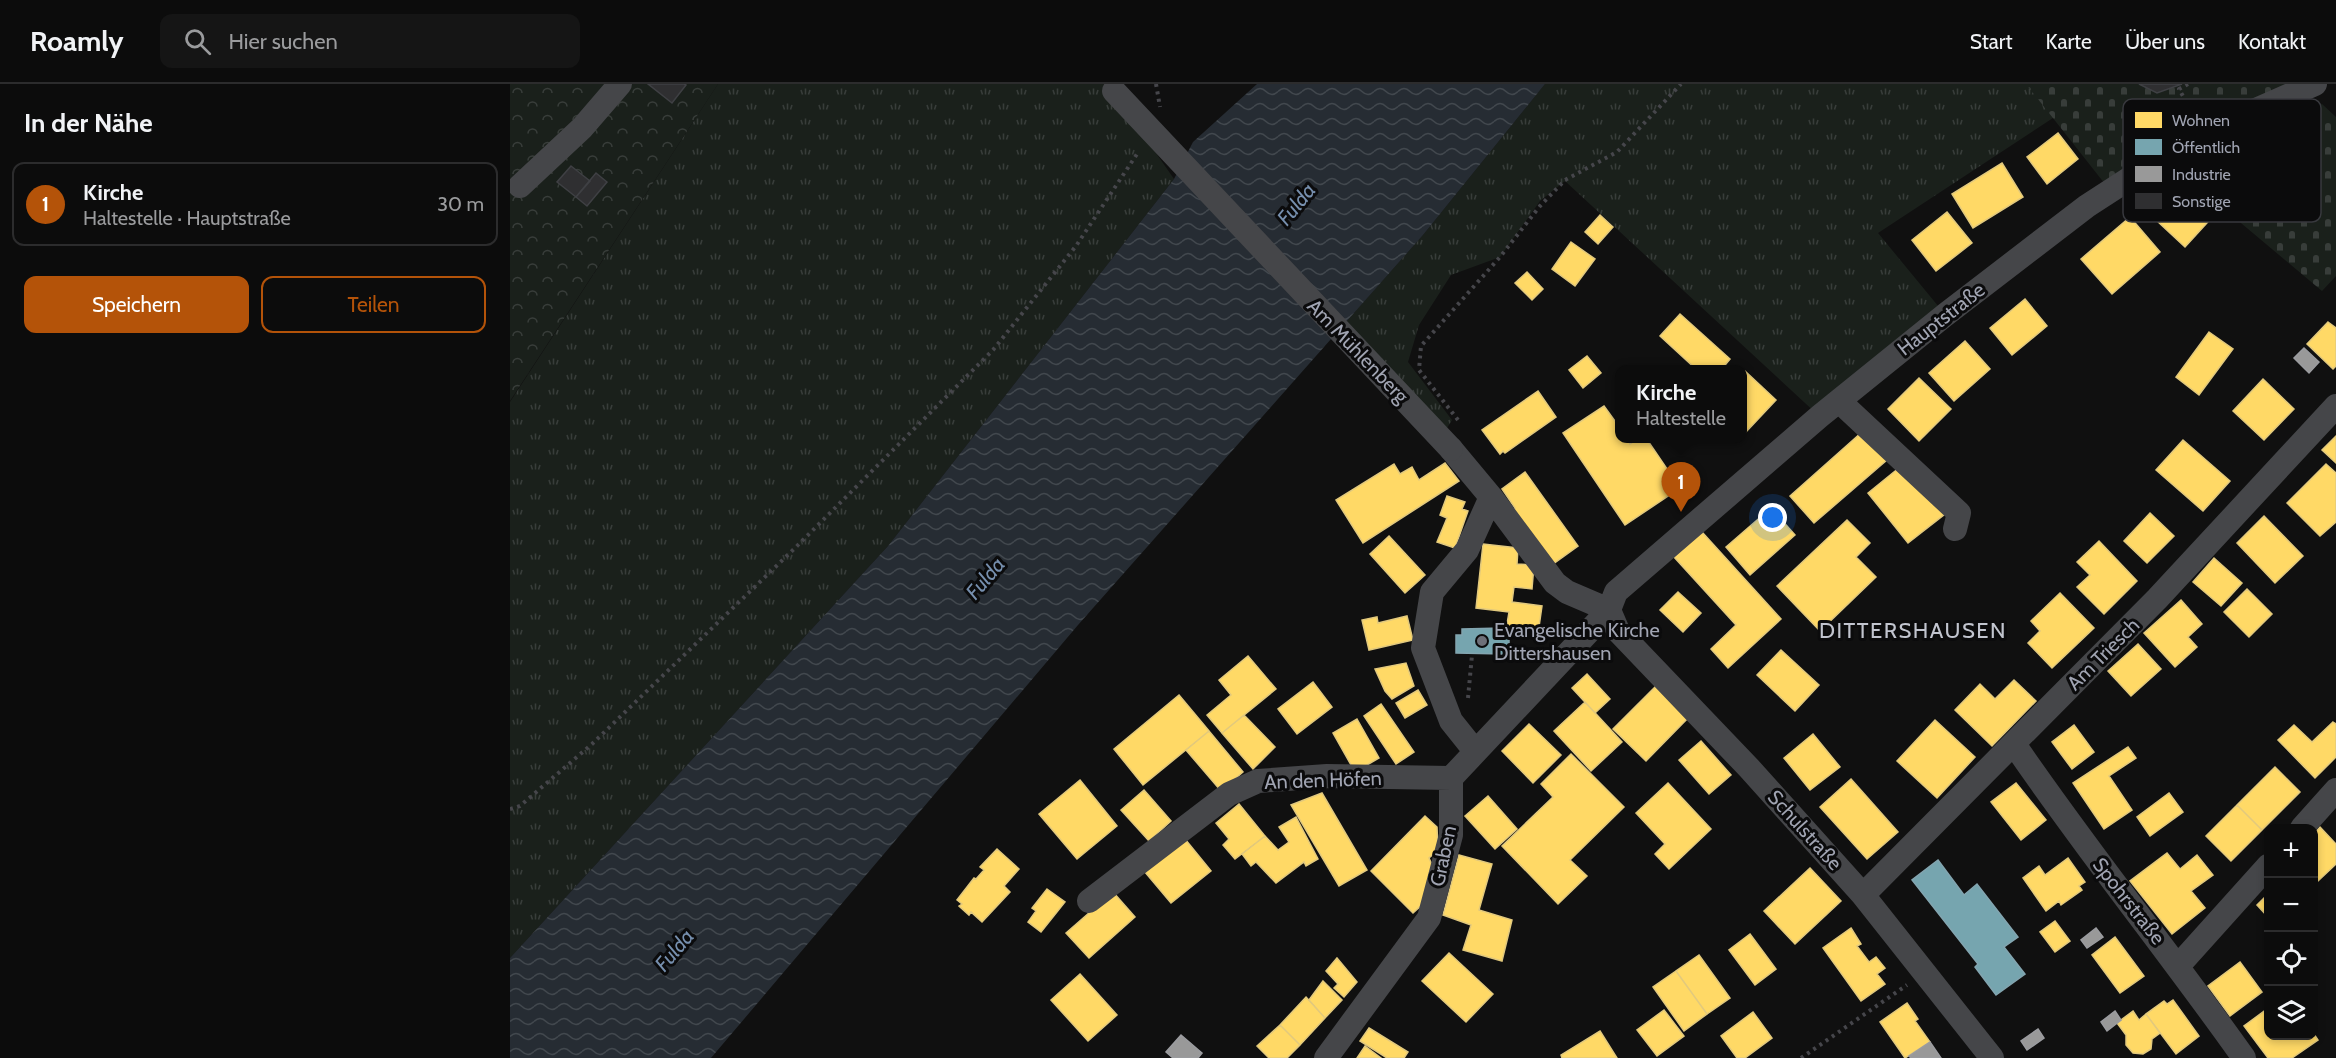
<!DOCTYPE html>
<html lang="de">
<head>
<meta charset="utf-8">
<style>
	:root { --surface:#0c0c0c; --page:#151515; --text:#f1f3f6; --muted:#9a9b9d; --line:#2c2c2d; --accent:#b45309 }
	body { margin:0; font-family:Cabin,sans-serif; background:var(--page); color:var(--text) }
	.controls { position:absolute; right:18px; bottom:18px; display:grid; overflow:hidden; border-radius:12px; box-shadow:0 3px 9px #0003 }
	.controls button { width:54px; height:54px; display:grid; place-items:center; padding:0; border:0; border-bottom:2px solid var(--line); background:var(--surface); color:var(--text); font:30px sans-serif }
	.you { position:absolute; left:1263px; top:434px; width:21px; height:21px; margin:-15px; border:4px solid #fff; border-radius:50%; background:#1a73e8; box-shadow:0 0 0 9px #1a73e833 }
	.badge { display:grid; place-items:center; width:39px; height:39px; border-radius:50%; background:var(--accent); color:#fff; font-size:20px; font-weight:700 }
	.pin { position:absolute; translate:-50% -50px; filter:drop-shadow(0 2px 3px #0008) }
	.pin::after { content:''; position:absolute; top:32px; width:21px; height:18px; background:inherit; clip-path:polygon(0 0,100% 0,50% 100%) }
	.popup { position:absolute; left:1105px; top:281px; width:132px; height:78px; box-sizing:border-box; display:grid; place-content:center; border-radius:12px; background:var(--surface); filter:drop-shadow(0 2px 4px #0005); font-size:20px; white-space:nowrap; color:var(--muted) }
	.popup b { font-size:22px; color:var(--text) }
	.popup::after { content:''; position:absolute; left:50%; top:100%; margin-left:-12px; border:12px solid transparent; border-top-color:var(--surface) }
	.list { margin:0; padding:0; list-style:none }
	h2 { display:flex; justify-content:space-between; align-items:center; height:78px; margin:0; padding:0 24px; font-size:26px }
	h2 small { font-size:20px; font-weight:400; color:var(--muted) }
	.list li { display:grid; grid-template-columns:39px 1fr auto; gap:18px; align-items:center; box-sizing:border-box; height:84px; margin:0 12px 12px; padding:0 12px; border:2px solid var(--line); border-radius:12px }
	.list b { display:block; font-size:22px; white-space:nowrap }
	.list p { margin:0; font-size:20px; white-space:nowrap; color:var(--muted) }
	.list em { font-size:20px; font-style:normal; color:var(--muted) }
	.actions { display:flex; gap:12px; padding:18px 24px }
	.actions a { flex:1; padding:14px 0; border:2px solid var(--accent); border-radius:12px; text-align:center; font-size:21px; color:var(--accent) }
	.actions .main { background:var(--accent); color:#fff }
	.icon { flex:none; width:33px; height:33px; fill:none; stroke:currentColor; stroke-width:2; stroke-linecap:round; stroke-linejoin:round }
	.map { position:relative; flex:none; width:1826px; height:974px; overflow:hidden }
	header { display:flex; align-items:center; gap:36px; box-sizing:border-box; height:84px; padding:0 30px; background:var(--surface); border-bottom:2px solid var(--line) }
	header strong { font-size:28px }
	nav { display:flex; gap:33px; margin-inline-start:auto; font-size:21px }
	.search { width:420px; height:54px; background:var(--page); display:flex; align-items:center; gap:15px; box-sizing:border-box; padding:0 21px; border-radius:12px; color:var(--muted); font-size:22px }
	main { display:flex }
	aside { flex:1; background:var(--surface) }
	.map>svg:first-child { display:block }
	.grass { fill:url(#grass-tufts) }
	.forest { fill:url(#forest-crowns) }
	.cemetery { fill:url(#cemetery-stones) }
	.water { fill:url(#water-waves) }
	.homes { fill:#ffd966; stroke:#e2c97d; stroke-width:1.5 }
	.public { fill:#76a5af; stroke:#83a5b0; stroke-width:1.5 }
	.industry { fill:#999; stroke:#9b9ca0; stroke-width:1.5 }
	.building { fill:#2f2f31; stroke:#3f4044; stroke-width:1.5 }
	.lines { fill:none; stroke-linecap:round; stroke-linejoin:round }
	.path { stroke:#46464b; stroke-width:4; stroke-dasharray:3 4.5; stroke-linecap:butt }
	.minor { stroke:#454649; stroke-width:24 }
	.minor-bridge { stroke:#454649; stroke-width:24 }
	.poi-dot { fill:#6e7079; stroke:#0b0b0c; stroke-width:2 }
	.labels { text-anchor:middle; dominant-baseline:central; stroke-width:6; stroke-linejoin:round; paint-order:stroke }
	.street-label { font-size:20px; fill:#a0a4b2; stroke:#0b0b0c }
	.poi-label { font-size:20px; fill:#a0a4b2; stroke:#0b0b0c; text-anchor:start }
	.water-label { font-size:21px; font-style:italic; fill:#768fae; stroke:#0b0b0c }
	.quarter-label { font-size:22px; letter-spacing:1.5px; fill:#c1c4ce; stroke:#0b0b0c }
	.key { fill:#0b0b0c; stroke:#38393e; stroke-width:1.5 }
	.key-label { font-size:16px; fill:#a0a4b2 }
</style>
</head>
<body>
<header>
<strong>Roamly</strong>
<div class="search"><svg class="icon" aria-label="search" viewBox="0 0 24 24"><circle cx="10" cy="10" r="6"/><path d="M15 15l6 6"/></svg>Hier suchen</div>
<nav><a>Start</a><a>Karte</a><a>Über uns</a><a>Kontakt</a></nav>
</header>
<main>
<aside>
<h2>In der Nähe<small></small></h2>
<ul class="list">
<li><span class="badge">1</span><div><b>Kirche</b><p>Haltestelle · Hauptstraße</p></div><em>30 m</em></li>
</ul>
<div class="actions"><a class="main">Speichern</a><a>Teilen</a></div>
</aside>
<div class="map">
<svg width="1826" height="974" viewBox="0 0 1826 974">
	<defs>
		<pattern id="grass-tufts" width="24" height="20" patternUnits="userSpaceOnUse" patternTransform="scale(1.5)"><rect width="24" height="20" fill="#1a201b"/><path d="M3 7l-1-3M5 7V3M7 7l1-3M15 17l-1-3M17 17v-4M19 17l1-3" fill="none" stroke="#383d3a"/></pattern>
		<pattern id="forest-crowns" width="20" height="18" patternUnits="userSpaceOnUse" patternTransform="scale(1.5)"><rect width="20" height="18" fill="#1a201b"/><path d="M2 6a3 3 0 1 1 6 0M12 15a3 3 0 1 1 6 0" fill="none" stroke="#383d3a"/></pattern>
		<pattern id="cemetery-stones" width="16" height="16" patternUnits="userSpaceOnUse" patternTransform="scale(1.5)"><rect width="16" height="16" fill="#1a201b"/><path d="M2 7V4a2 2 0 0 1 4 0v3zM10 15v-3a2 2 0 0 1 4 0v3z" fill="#383d3a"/></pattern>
		<pattern id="water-waves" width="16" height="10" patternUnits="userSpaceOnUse" patternTransform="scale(1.5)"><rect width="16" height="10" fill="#262c33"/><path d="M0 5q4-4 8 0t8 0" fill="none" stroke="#42484e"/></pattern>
	</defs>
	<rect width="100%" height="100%" fill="#101010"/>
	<!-- grass -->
	<path class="grass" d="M208 0H598L664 95 378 462 0 874V318Z
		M1035 0H1519L1546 32 1368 149 1433 228 1308 331 1055 97 1030 117 990 173 941 191 909 241 898 278 942 336 927 360 828 247 913 151Z"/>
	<!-- forest -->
	<path class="forest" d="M0 0H208L0 317Z"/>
	<!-- cemetery -->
	<path class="cemetery" d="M1516 0H1805L1595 100Z
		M1812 20 1826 33V192L1812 207 1669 87 1718 60Z"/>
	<!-- water -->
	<path class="water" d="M747 0H1035L913 151 568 541 201 974H0V874L378 462 664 95 683 58Z"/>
	<!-- homes -->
	<path class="homes" d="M1548 49 1568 75 1537 100 1517 73Z
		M1492 79 1513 113 1463 144 1442 110Z
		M1677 103 1706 129 1675 163 1646 136Z
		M1437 128 1462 159 1426 187 1402 156Z
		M1090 131 1103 143 1088 160 1075 148Z
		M1620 133 1650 168 1602 210 1571 175Z
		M1061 158 1085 175 1065 202 1042 185Z
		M1017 188 1033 205 1022 216 1005 199Z
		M1515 215 1537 242 1502 271 1480 244Z
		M1170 230 1220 275 1211 286H1187L1150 252Z
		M1818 238 1826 244V282L1823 285 1797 260Z
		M1699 248 1723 265 1689 311 1666 293Z
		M1455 257 1480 285 1444 317 1419 289Z
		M1077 272 1091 289 1073 304 1059 286Z
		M1235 287 1266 316 1236 348 1232 344V290Z
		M1409 294 1441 325 1409 357 1378 325Z
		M1753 295 1784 325 1754 356 1723 327Z
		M1028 307 1046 333 995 369 993 367 990 370 972 346Z
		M1094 322 1110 344V354H1117L1120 360 1129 354H1136L1170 404 1115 441 1053 349Z
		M1352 348 1377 376 1304 439 1280 412Z
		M1826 352V379L1812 366Z
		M1673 356 1720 397 1693 427 1646 386Z
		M935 379 949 397 853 459 826 416 884 380 890 390 902 383 909 396Z
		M1395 379 1435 430 1398 459 1358 409Z
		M1816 380 1826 389V438L1810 452 1777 419Z
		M1015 388 1068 462 1039 483 1000 428 1005 424 992 405Z
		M937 412 955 418 952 425 958 427 945 464 927 458 937 434 930 431Z
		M1261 424 1285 451 1240 491 1216 463Z
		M1640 429 1664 452 1637 479 1614 457Z
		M1754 432 1793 472 1765 499 1727 459Z
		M1337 436 1360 459 1346 473 1366 493 1310 547 1267 502Z
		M1192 448 1271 535 1218 584 1201 565 1226 541 1164 473Z
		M879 452 915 491 895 509 860 470Z
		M1589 457 1627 497 1594 530 1567 503 1580 491 1567 478Z
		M973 460 1008 464 1007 480 1024 481 1022 505 1004 503 1002 518 1032 522 1028 550 996 546 999 528 966 524Z
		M1704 474 1732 499 1711 522 1683 498Z
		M1737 505 1762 530 1739 553 1714 528Z
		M1168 508 1191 529 1173 548 1150 526Z
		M1550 509 1584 544 1542 584 1518 559 1530 547 1521 537Z
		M1671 516 1692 540 1678 553 1687 563 1665 583 1634 549Z
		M897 532 903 556 859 566 852 536 867 533 868 539Z
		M1628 560 1651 585 1621 612 1598 587Z
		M1271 566 1309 601 1285 627 1247 591Z
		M738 572 766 605 712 649 697 631 721 611 709 596Z
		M896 579 904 602 882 615 875 607 865 585Z
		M1077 590 1100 615 1085 629 1062 604Z
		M1504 596 1526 617 1482 662 1445 626 1470 600 1485 615Z
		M803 598 822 623 787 650 768 625Z
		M1147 601 1179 633 1136 677 1103 645Z
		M908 606 917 621 895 634 886 619Z
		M669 611 699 647 633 701 604 665Z
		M1075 618 1112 658 1081 687 1044 647Z
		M871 620 904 668 886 680 854 632Z
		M734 631 765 663 743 685 712 649Z
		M847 635 869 674 845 688 823 649Z
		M1425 636 1465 673 1427 714 1387 677Z
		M1823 638 1826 640V673L1805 694 1768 656 1784 641 1802 658Z
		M1019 640 1051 671 1023 699 992 667Z
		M1564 641 1584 668 1562 685 1542 658Z
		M699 647 733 688 711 707 676 666Z
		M1303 650 1330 683 1300 706 1274 674Z
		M1191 657 1221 691 1199 710 1169 676Z
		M1618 663 1626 674 1599 692 1622 726 1594 745 1563 699Z
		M1061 670 1114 723 1060 776 1077 792 1048 820 992 762 1043 713 1031 700Z
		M1765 683 1790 708 1752 746 1727 721Z
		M1341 695 1388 748 1357 775 1310 723Z
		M570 696 607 742 567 775 529 730Z
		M1158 699 1201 745 1159 785 1145 770 1155 760 1126 729Z
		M1506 699 1536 736 1511 756 1481 718Z
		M634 706 661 737 639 757 611 726Z
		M812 709 857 786 829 802 781 721Z
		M1659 709 1673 728 1640 752 1627 733Z
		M978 712 1007 745 985 765 955 732Z
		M729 720 755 752 725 775 713 761 719 755 706 739Z
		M1727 721 1752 746 1721 777 1696 752Z
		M915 732 927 743 928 766 919 774 923 783 914 819 903 829 861 787Z
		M786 733 808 775 796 782 794 778 766 799 746 778 741 782 732 770 755 752 768 766 779 758 769 743Z
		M1810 743 1826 760V780L1807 798 1804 794V750Z
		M675 755 701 787 661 819 635 788Z
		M487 765 509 785 494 802 500 808 472 838 461 828 459 831 449 822 452 820 447 816 464 794 466 795 474 786 470 783Z
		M1657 769 1670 785 1687 771 1703 791 1681 807 1695 824 1662 850 1620 797Z
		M949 771 982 780 969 826 1002 836 992 877 953 866 961 841 933 831Z
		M1558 774 1575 798 1569 802 1572 806 1551 821 1549 817 1536 827 1513 794 1529 782 1535 791Z
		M1300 784 1331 817 1285 860 1254 827Z
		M537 805 555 818 531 848 518 838 526 827 522 824Z
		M603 808 625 833 579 874 556 849Z
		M1758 810V833L1747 821Z
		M1545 837 1560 857 1545 868 1530 848Z
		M1341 844 1351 860 1347 862 1359 878 1366 873 1375 884 1367 890 1375 900 1351 917 1313 864Z
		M1240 850 1266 885 1245 901 1219 866Z
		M1605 853 1634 892 1610 909 1582 871Z
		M939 869 983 910 956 938 912 897Z
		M1189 871 1220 914 1197 930 1166 887Z
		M827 874 847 898 834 913 824 904 828 900 816 887Z
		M1730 878 1752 908 1720 932 1698 902Z
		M1166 887 1197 930 1174 947 1143 903Z
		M570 890 607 931 578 957 541 916Z
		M813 897 832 916 815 934 799 916Z
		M796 913 815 934 790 961 770 941Z
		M1663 916 1689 952 1666 970 1636 930 1654 917 1657 920Z
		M1397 919 1408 935 1405 937 1420 958 1395 974 1370 938Z
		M1757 925 1758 952 1804 950 1808 956 1782 974H1758L1734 942Z
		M1154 926 1174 952 1147 972 1127 946Z
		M1623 927 1629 936 1636 930 1650 949 1642 955 1641 965 1633 970 1623 969 1616 961V951L1607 939Z
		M1243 928 1262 954 1235 974H1227L1211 952Z
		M770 941 790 961 777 974H759L747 962Z
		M859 944 898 968 894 974H877L850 957Z
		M1090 947 1107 974H1052L1051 971Z
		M855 962 871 974H847Z"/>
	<!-- public -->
	<path class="public" d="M992 544 999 552V563L993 570 946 569V551H952V545Z
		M1428 776 1454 811 1467 800 1508 853 1494 863 1515 890 1486 911 1465 883 1468 880 1402 796Z"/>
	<!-- industry -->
	<path class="industry" d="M1794 264 1809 278 1799 289 1784 274Z
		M1586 844 1593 853 1577 864 1571 856Z
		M1605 927 1611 936 1597 947 1591 938Z
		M1528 945 1534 954 1517 966 1511 957Z
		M671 951 692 969 688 974H663L656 968Z
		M1420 958 1431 974H1401L1399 972Z"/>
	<!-- building -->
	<path class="building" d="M138 0H174L176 1 162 19Z
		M1629 0H1672L1647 9Z
		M61 82 80 97 66 113 47 98Z
		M86 89 97 98 77 122 66 113Z"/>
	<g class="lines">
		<!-- path -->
		<path class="path" d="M646 0 650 23
			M1678 0 1669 5 1683 30
			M948 336 909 286 911 262 990 173 1030 122 1055 96 1107 68 1171 0
			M958 614 962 571
			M0 725 10 722 82 660 285 464 483 266 566 162 629 67
			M1291 974 1397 901"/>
		<!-- minor -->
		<path class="minor" d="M10 102 72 44 110 0
			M1329 317 1449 429 1445 445
			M941 365 981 413 1045 499 1057 508 1099 526
			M1099 526 1108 547 1239 684 1353 811 1482 974
			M1504 660C1577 767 1659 868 1734 974
			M965 667 941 637 913 564 922 508 957 466 981 413
			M1792 744 1826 706
			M1353 811 1647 515 1826 322
			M579 817 719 710 748 697 817 692 941 694
			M1669 881 1758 782
			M816 974 919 834 941 751V694L1099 526 1106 508 1310 332 1435 231 1577 122 1682 54 1805 0"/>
		<!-- minor-bridge -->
		<path class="minor-bridge" d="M604 7 941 365"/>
	</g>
	<!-- markers -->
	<circle class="poi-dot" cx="972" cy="557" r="6"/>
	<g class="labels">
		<!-- street labels -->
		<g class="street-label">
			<text transform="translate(1431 235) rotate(-38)">Hauptstraße</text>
			<text transform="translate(848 267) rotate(46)">Am Mühlenberg</text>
			<text transform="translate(1593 570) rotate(-45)">Am Triesch</text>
			<text transform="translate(813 696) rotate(-2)">An den Höfen</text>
			<text transform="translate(1295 746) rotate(48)">Schulstraße</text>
			<text transform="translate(933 772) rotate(-78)">Graben</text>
			<text transform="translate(1619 817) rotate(52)">Spohrstraße</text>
		</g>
		<!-- poi labels -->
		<g class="poi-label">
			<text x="984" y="546">Evangelische Kirche<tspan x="984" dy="23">Dittershausen</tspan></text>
		</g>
		<!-- water labels -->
		<g class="water-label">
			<text transform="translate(786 120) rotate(-51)">Fulda</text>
			<text transform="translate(475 494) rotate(-50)">Fulda</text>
			<text transform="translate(164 866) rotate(-50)">Fulda</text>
		</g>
		<!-- quarter labels -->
		<g class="quarter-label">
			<text x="1403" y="546">DITTERSHAUSEN</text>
		</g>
	</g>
	<!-- legend -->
	<rect x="1613" y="15" width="198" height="123" rx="9" class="key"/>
	<rect x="1625" y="28" width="27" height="16" fill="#ffd966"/>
	<rect x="1625" y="55" width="27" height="16" fill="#76a5af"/>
	<rect x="1625" y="82" width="27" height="16" fill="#999"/>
	<rect x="1625" y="109" width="27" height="16" fill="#2f2f31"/>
	<g class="key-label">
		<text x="1662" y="42">Wohnen</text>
		<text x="1662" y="69">Öffentlich</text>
		<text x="1662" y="96">Industrie</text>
		<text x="1662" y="123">Sonstige</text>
	</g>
</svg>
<div class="controls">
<button>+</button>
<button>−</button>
<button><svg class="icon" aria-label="locate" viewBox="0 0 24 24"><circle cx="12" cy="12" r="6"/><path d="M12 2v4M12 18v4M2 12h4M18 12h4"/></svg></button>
<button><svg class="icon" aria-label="layers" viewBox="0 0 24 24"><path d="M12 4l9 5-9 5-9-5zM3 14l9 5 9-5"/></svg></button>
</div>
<div class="you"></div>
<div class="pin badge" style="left:1171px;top:428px">1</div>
<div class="popup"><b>Kirche</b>Haltestelle</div>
</div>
</main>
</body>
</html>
